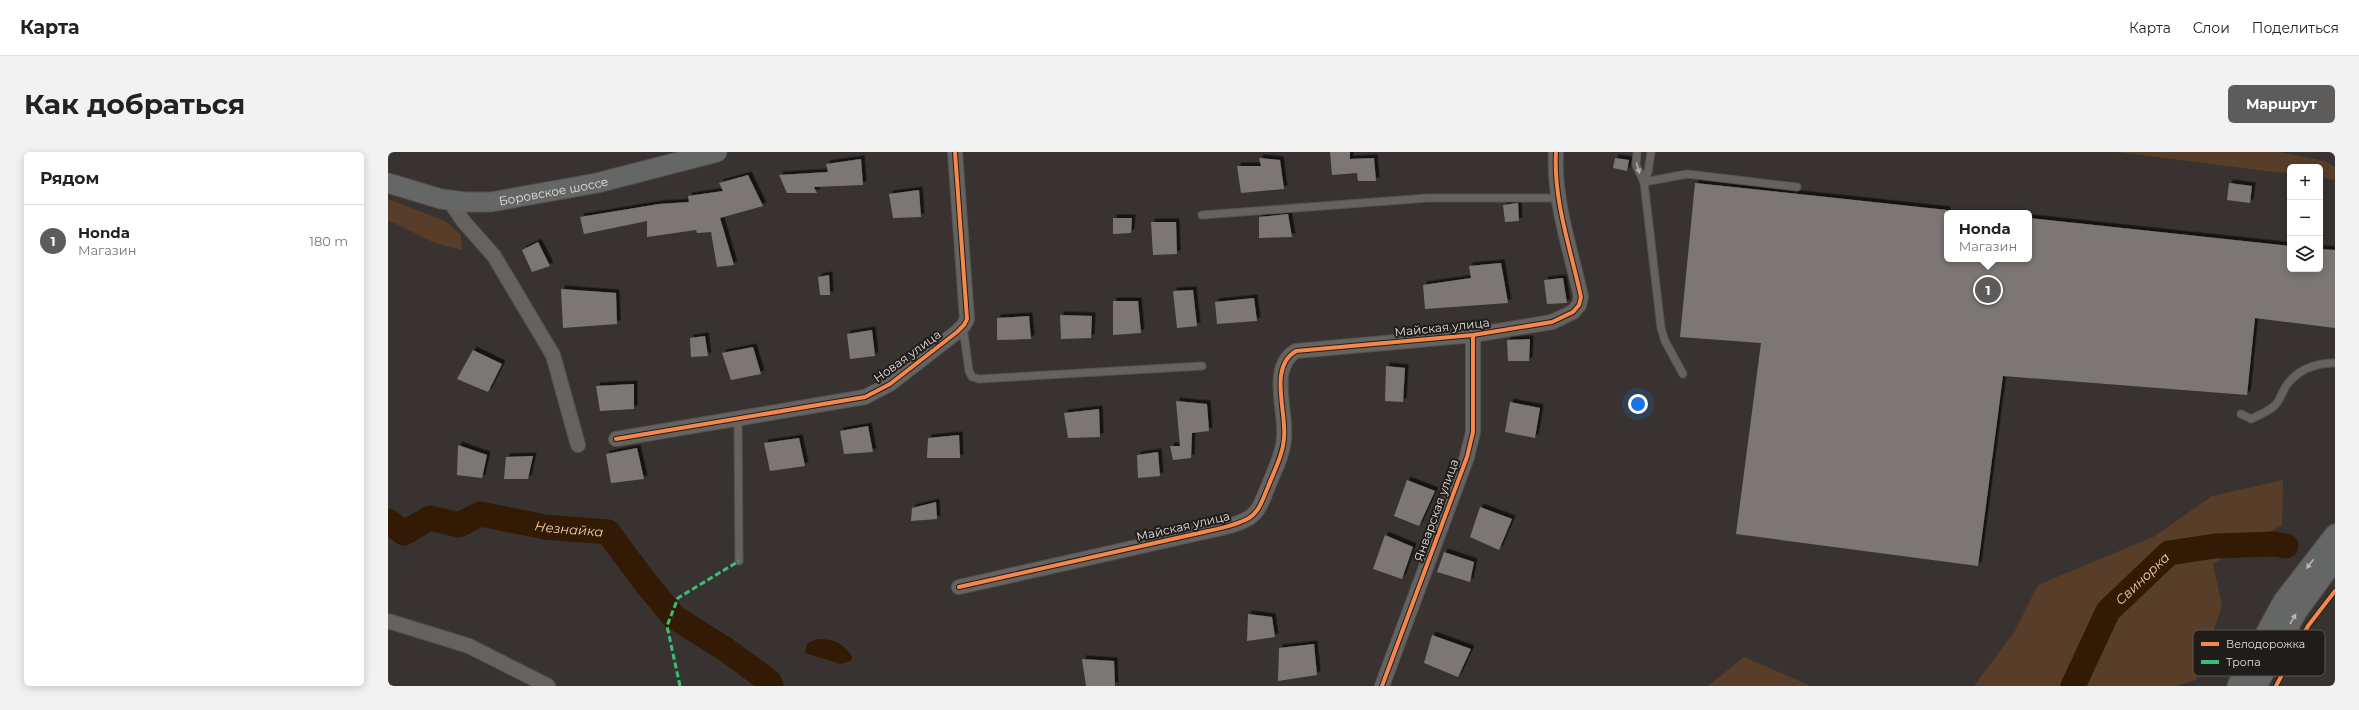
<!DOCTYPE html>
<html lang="ru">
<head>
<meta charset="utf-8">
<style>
	:root { --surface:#fff; --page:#f2f2f2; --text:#222; --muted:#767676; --line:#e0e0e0; --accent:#5e5c5a }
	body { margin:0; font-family:Montserrat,sans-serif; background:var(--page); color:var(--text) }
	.controls { position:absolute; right:12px; top:12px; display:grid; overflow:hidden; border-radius:6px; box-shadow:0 2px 10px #0003 }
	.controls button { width:36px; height:36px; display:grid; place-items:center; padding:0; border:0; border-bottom:1px solid var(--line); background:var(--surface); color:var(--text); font:20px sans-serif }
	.you { position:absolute; left:1250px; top:252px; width:14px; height:14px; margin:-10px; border:3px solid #fff; border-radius:50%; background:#1a73e8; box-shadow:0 0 0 6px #1a73e833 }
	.badge { display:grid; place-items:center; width:26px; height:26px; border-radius:50%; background:var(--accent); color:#fff; font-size:13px; font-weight:700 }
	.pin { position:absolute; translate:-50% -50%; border:2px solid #fff; box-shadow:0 1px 4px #0006 }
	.popup { position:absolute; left:1556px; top:58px; width:88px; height:52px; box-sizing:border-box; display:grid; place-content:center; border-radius:6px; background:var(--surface); filter:drop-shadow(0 1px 3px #0005); font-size:13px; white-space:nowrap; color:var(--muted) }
	.popup b { font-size:15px; color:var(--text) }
	.popup::after { content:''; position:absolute; left:50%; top:100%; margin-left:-8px; border:8px solid transparent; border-top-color:var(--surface) }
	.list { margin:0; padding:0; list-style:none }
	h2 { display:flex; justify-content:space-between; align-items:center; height:52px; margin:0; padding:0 16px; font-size:17px }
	h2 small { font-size:13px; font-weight:400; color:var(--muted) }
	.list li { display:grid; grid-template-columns:26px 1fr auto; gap:12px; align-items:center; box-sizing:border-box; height:72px; padding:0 16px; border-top:1px solid var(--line) }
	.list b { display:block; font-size:15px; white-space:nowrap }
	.list p { margin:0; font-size:13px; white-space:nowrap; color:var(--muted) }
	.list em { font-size:13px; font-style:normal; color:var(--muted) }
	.icon { flex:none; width:22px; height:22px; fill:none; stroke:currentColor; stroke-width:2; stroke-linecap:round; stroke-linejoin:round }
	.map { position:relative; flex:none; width:1947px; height:534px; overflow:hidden; border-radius:6px }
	header { display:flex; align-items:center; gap:24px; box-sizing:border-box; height:56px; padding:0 20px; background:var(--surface); border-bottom:1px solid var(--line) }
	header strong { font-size:19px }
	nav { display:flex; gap:22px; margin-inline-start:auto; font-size:14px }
	.intro { display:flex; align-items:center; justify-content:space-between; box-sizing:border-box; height:96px; padding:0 24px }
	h1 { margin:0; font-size:28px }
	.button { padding:10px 18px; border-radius:6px; background:var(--accent); color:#fff; font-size:14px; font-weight:700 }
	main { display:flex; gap:24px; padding:0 24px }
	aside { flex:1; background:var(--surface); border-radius:6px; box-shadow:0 2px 10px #0003 }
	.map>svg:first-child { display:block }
	.green { fill:#583d28 }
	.water { fill:#331a04 }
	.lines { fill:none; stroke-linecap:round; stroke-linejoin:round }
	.river { stroke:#331a04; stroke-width:25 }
	.building { fill:#7c7774; filter:url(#shadow) }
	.service-casing { stroke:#56524f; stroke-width:9 }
	.minor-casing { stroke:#56524f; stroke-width:16 }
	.secondary-casing { stroke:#56524f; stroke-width:21 }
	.service { stroke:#666260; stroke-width:7 }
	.minor { stroke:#666260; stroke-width:14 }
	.secondary { stroke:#656766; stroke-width:19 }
	.quiet { stroke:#3abd76; stroke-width:3; stroke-dasharray:6 3; stroke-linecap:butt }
	.cycleway-casing { stroke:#1f1c19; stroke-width:6 }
	.cycleway { stroke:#f5874c; stroke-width:4 }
	.oneway { fill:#b1aca9 }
	.oneway2 { fill:#b7b4b1 }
	.labels { text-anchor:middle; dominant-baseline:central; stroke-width:4; stroke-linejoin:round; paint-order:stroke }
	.street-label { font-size:12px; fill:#e3ddd9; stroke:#1f1c19 }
	.water-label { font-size:13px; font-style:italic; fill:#f8d0b2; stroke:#1f1c19 }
	.key { fill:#1f1c19; stroke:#5a5653; stroke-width:1 }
	.key-label { font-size:11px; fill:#e3ddd9 }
</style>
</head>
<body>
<header>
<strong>Карта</strong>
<nav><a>Карта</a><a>Слои</a><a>Поделиться</a></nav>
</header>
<div class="intro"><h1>Как добраться</h1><a class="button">Маршрут</a></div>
<main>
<aside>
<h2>Рядом<small></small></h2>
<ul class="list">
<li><span class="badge">1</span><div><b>Honda</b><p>Магазин</p></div><em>180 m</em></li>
</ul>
</aside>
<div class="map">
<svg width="1947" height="534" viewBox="0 0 1947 534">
	<defs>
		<filter id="shadow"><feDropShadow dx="3.5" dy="-3.5" stdDeviation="0" flood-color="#0009"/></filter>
	</defs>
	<rect width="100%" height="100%" fill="#383330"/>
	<!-- green -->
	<path class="green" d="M1729 0H1891L1937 9 1947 15V28L1932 26V15H1902V22Z
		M0 47 57 69 73 83 74 98 47 91 0 68Z
		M1895 328 1894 373 1825 412 1834 454 1808 528 1789 534H1586L1627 479 1650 433 1767 384 1824 344Z
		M1356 505 1423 534H1320Z"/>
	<!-- water -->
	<path class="water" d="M428 487C445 487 454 490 464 504L463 509 453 512 417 501 419 492Z"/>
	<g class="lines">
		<!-- river -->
		<g class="river">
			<path id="s1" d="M0 369 16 381 42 366 71 373 92 362 157 375 220 380 257 430 286 465 337 497 381 529 383 534"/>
			<path id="s2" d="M1685 534 1720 459 1781 401 1827 394 1885 392 1898 394"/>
		</g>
	</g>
	<!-- building -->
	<path class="building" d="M942 0H962V7L986 6 988 29H970L969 21 944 23Z
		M871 6 892 8 896 37 853 41 849 14H873Z
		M1227 6 1241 8 1239 19 1225 16Z
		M473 7 475 33 426 35 429 41H399L391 23 440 20 438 12Z
		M360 23 375 54 332 66 346 113 329 115 323 80 309 81 308 78 259 85V69L196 82 192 65 271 52 301 50 300 44 335 39 331 31Z
		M1307 31 1559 58V107H1641V66L1902 94V117H1932V97L1947 98V176L1867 166 1859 243 1615 224 1590 414 1348 382 1373 191 1292 185Z
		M1841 31 1864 34 1862 51 1839 48Z
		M531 38 533 65 505 66 501 42Z
		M1130 51 1131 69 1117 70 1115 53Z
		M900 62 904 85 871 86V65Z
		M725 66H744L743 81 725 82Z
		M763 70H788L789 102 765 103Z
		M150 90 162 114 144 120 134 98Z
		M1113 111 1120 151 1037 157 1035 133 1083 126 1081 114Z
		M441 123 442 143H432L430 125Z
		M1175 126 1179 151 1159 152 1156 128Z
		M173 137 228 141 229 172 175 176Z
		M805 138 809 174 789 176 785 139Z
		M866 146 869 169 829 172 827 150Z
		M725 149H750L753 181 725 183Z
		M672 163 704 164 703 186 673 187Z
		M641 164 643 187 609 188V166Z
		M484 178 487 204 462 207 459 182Z
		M317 184 320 204 303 205 302 186Z
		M1142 187 1141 209H1120L1119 188Z
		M365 195 373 222 343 228 334 201Z
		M85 198 114 212 100 240 69 227Z
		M998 214 1017 216 1015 250 997 249Z
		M246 232V257L212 259 208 234Z
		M788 249 819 252 821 279 804 281 803 306 785 308 782 294H792Z
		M1122 250 1152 256 1147 286 1117 280Z
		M711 257 712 285 680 286 676 261Z
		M480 274 485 300 456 302 452 279Z
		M571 283 572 306H539L540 286Z
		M411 286 417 314 382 319 376 291Z
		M70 293 99 303 94 326 69 323Z
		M249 296 256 327 223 331 218 302Z
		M770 300 772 324 750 326 749 303Z
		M145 304 140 327H116L118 305Z
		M1019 328 1047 339 1031 374 1006 364Z
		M548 350 549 367 523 369 524 356Z
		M1092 355 1124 367 1111 398 1082 385Z
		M997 383 1025 395 1014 427 985 417Z
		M1056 400 1086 410 1082 430 1049 420Z
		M860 462 884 465 887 485 859 489Z
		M1044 483 1083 497 1070 525 1036 511Z
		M926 492 929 523 890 529 891 496Z
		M694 507 726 509 727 534H698Z"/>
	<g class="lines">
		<!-- service casing -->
		<g class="service-casing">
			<path id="service" d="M1249 0 1248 13 1256 30 1273 176 1277 189 1295 222
				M1256 30 1299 22 1409 35
				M1256 30 1260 20 1263 0
				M814 63 1040 46H1171
				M575 175 581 219 584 225 591 227 814 214
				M1853 262 1863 267C1871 263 1879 260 1885 255 1892 250 1894 240 1898 234 1910 217 1928 211 1947 211
				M350 267 351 409"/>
		</g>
		<!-- minor casing -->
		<g class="minor-casing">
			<path id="minor" d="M61 48 76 70 106 104 165 203 190 293
				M228 287 477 245 502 232 569 180 576 173 579 167 567 0
				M571 435 820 379C834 376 849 373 861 366 872 359 875 346 880 335 886 319 895 303 896 286 899 260 880 215 908 199L1085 183 1164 170 1185 160 1191 153 1193 145C1183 98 1165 48 1168 0
				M0 469 81 494 160 534
				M994 534 1079 305 1085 280V183"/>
		</g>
		<!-- secondary casing -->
		<g class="secondary-casing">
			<g id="secondary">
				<path id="s3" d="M0 31 53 47 77 50H103L209 31 329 0"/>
				<path d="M1849 534 1895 449 1947 382"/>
				<path d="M1869 534 1909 460 1947 408"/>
			</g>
		</g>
		<!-- service -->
		<use href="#service" class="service"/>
		<!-- minor -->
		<use href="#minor" class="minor"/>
		<!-- secondary -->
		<use href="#secondary" class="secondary"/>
		<!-- quiet -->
		<path class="quiet" d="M292 534 279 474 290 446 351 409"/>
		<!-- cycleway casing -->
		<g class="cycleway-casing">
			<path id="cycleway" d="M228 287 477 245 502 232 569 180 576 173 579 167 567 0
				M571 435 820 379C834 376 849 373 861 366 872 359 875 346 880 335 886 319 895 303 896 286 899 260 880 215 908 199L1085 183 1164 170 1185 160 1191 153 1193 145C1183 98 1165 48 1168 0
				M994 534 1079 305 1085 280V183
				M1888 534 1920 474 1947 439"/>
		</g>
		<!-- cycleway -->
		<use href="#cycleway" class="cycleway"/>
	</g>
	<!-- one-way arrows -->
	<defs><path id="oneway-solid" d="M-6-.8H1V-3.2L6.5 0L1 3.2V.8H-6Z"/></defs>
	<use class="oneway" href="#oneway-solid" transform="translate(1250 16) rotate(74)"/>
	<g class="oneway2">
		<use href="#oneway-solid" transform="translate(1922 412) rotate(128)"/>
		<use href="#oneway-solid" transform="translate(1905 467) rotate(-60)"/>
	</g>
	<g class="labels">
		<!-- street labels -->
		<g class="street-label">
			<text stroke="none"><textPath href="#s3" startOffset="169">Боровское шоссе</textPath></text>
			<text transform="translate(1054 175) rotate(-6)">Майская улица</text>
			<text transform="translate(519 204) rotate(-36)">Новая улица</text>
			<text transform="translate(1048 358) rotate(-70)">Январская улица</text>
			<text transform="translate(795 374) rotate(-13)">Майская улица</text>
		</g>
		<!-- water labels -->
		<g class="water-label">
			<text stroke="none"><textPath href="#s1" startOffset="194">Незнайка</textPath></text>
			<text stroke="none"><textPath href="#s2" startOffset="130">Свинорка</textPath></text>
		</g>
	</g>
	<!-- legend -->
	<rect x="1805" y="478" width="132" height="46" rx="6" class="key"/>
	<rect x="1813" y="490" width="18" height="4" fill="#f5874c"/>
	<rect x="1813" y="508" width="18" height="4" fill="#3abd76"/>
	<g class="key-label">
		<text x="1838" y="496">Велодорожка</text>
		<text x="1838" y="514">Тропа</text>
	</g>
</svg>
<div class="controls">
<button>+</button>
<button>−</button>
<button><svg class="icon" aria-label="layers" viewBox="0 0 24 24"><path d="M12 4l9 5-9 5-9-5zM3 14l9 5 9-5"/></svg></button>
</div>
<div class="you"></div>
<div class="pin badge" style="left:1600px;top:138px">1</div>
<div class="popup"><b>Honda</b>Магазин</div>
</div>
</main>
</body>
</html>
